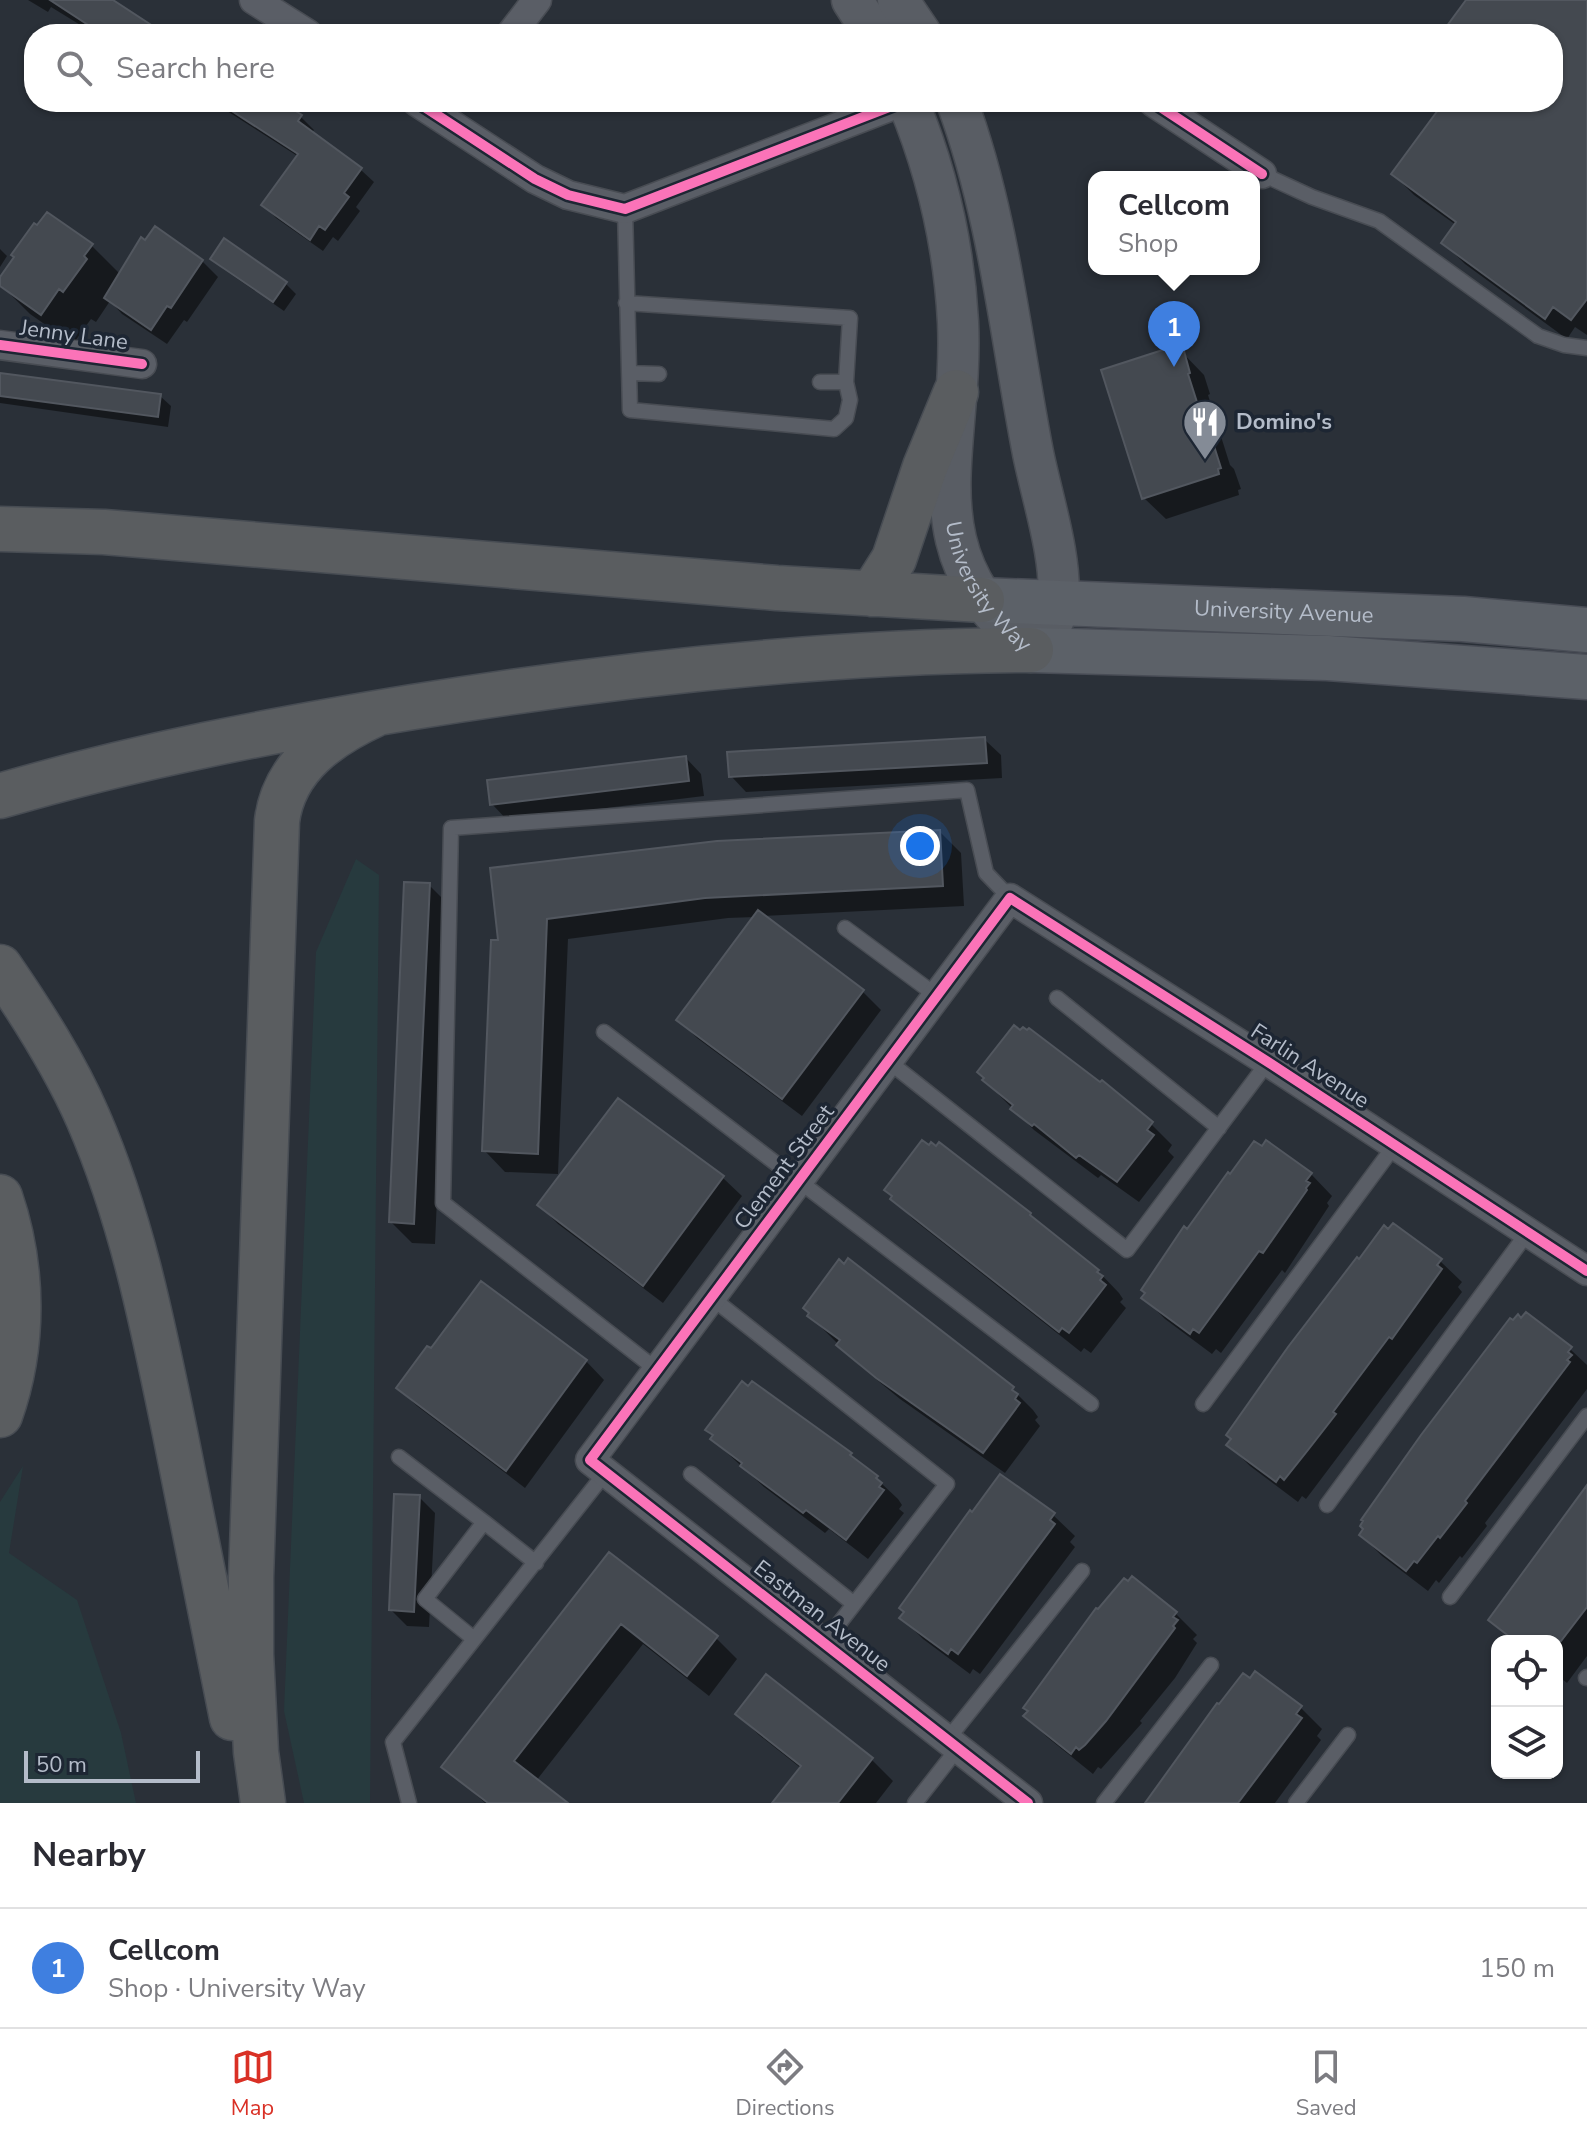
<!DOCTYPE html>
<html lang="en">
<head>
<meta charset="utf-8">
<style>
	:root { --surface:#fff; --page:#f2f2f3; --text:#2b2b33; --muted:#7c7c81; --line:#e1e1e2; --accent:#d93025 }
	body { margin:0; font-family:"Nunito Sans",sans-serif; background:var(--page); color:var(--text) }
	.controls { position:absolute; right:24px; bottom:24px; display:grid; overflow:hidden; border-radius:16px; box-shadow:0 2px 6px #0004 }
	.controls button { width:72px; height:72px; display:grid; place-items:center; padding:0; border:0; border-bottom:2px solid var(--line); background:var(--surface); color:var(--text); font:40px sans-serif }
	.scale { position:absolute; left:24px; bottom:20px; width:176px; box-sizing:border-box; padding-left:8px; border:4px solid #b4bcc9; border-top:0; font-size:22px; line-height:28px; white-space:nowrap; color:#b4bcc9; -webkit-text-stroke:6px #1d2633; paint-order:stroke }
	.you { position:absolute; left:920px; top:846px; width:28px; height:28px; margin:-20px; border:6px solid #fff; border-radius:50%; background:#1a73e8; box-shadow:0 0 0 12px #1a73e833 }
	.badge { display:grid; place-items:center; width:52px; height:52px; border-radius:50%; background:var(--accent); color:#fff; font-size:26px; font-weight:700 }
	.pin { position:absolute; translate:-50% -66px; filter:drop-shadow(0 2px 4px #0008) }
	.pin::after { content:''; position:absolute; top:42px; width:28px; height:24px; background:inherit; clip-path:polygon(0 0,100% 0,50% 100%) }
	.popup { position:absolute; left:1088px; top:171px; width:172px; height:104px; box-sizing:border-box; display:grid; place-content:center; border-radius:16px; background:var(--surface); filter:drop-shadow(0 2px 6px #0005); font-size:26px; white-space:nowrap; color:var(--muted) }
	.popup b { font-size:30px; color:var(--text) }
	.popup::after { content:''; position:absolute; left:50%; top:100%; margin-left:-16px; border:16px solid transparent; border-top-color:var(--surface) }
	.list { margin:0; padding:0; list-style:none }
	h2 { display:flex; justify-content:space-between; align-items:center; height:104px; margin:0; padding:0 32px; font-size:34px }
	h2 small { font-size:26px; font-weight:400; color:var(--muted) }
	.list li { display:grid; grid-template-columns:52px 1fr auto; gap:24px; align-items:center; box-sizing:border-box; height:120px; padding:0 32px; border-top:2px solid var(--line) }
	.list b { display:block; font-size:30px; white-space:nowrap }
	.list p { margin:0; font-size:26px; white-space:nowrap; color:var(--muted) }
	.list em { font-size:26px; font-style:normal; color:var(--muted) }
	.icon { flex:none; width:44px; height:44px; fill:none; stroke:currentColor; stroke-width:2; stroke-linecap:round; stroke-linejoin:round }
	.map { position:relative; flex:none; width:1587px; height:1803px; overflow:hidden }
	.search { position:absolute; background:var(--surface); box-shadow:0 2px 6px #0004; left:24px; right:24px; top:24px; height:88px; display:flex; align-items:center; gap:20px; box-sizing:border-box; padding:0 28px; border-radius:32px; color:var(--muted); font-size:30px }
	.sheet { height:224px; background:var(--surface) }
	nav { display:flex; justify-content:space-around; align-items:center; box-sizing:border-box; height:112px; border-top:2px solid var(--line); background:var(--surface); font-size:22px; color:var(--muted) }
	nav a { display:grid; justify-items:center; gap:4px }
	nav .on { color:var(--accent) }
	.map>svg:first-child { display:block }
	.green { fill:#273a3e }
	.shadow { fill:#0007 }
	.building { fill:#444950; stroke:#52575f; stroke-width:2 }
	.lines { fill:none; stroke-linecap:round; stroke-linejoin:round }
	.service-casing { stroke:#484c53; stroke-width:17 }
	.minor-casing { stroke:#484c53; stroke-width:31 }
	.secondary-casing { stroke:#484c53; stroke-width:43 }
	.primary-casing { stroke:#484c55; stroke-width:47 }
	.motorway-casing { stroke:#474c53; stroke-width:47 }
	.service { stroke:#5a5e66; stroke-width:14 }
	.minor { stroke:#5a5e66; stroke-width:28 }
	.secondary { stroke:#595d64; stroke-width:40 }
	.primary { stroke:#5c6168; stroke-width:44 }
	.motorway { stroke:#5a5d60; stroke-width:44 }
	.cycleway-casing { stroke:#1d2633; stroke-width:15 }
	.cycleway { stroke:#fb73b8; stroke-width:10 }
	.labels { text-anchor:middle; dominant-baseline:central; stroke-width:7; stroke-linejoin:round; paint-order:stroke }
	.street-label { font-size:22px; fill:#b4bcc9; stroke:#1d2633 }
	.poi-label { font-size:22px; font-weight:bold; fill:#b4bcc9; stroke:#1d2633; text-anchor:start }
</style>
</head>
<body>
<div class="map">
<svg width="1587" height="1803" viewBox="0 0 1587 1803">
	<rect width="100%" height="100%" fill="#2a3038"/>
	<!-- green -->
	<path class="green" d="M356 859 379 875 370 1803H304L284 1711 316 952Z
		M23 1466 9 1553 77 1600 121 1733 136 1803H0V1502Z"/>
	<!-- shadow -->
	<path class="shadow" d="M28 0H109L160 34H95L51 7 48 12Z
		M1469 0H1587V335L1575 327 1567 339 1465 264 1444 243 1456 225 1414 195 1393 174 1446 102H1553V34H1443Z
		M213 102H277L301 117 314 130 311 133 361 170 374 182 356 207 360 211 338 241 333 237 323 251 276 218 264 205 299 157Z
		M225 241 286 284 296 294 284 311 223 269 213 258Z
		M146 243 202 261 218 277 187 322 184 320 167 344 122 314 110 301 96 322 91 319 73 344 30 314 0 284V281L91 245 121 275Z
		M0 249 7 256 0 267Z
		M1178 348 1204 375 1210 394 1208 395 1230 465 1234 469 1241 489 1238 490 1239 495 1166 519 1144 498Z
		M0 373 160 396 171 406 168 427 0 403Z
		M985 740 1001 755 1002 778 746 792 731 776Z
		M686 758 701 774 704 796 507 820 492 804Z
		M940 832 961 853 964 906 763 916 863 992 881 1010 802 1116 697 1038 679 1020 755 917 728 918 568 939 558 1174 505 1172 484 1150 501 943 492 870Z
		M429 885 450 906 435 1244 412 1243 391 1222Z
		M984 1080 1151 1124 1172 1145 1168 1151 1174 1157 1139 1202 1101 1175 1098 1178 1034 1130Z
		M618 1101 723 1178 742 1196 663 1303 558 1224 539 1205Z
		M1311 1174 1332 1196 1327 1203 1329 1206 1285 1273 1282 1270 1221 1353 1216 1349 1212 1354 1165 1319 1144 1298 1187 1231Z
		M892 1199 1030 1215 1098 1271 1119 1293 1123 1299 1120 1302 1126 1308 1091 1353 1084 1348 1081 1352 914 1220Z
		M1440 1261 1462 1282 1458 1287 1462 1292 1306 1499 1302 1496 1298 1502 1250 1466 1229 1445Z
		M845 1266 1012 1389 1033 1410 1038 1417 1035 1420 1040 1426 1005 1473 900 1399 860 1366 810 1316Z
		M1570 1349 1587 1365V1389L1485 1523 1487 1526 1462 1558 1460 1556 1439 1583 1436 1580 1428 1591 1382 1556 1361 1535Z
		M586 1361 604 1380 525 1488 417 1406 398 1388Z
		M712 1439 850 1454 898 1499 902 1505 899 1509 904 1513 868 1559 829 1529 825 1533 764 1487Z
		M1587 1491V1656L1567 1683 1557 1675V1641H1511L1491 1620Z
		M419 1497 435 1513 429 1627 407 1626 391 1610Z
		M1053 1515 1075 1536 1070 1542 1075 1547 980 1674 973 1669 970 1674 923 1639 902 1618 906 1612Z
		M610 1555 716 1638 737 1659 709 1696 643 1644 536 1781 564 1803H485L444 1766Z
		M1132 1578 1176 1614 1197 1635 1193 1639 1197 1643 1175 1678 1140 1721 1142 1723 1101 1769 1098 1767 1093 1774 1047 1737 1026 1716Z
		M766 1677 872 1760 893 1781 876 1803H775L802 1769 759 1735 737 1714Z
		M1301 1708 1322 1729 1317 1736 1321 1740 1275 1803H1152Z"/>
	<!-- building -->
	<path class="building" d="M50 0H113L165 34H102Z
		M1466 0H1587V299L1571 320 1553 307 1545 319 1441 243 1456 222 1391 174 1444 102H1553V34H1441Z
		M218 102H281L302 115 298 121 362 168 344 193 349 197 325 230 319 226 310 240 261 205 298 154Z
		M47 212 93 244 84 256 87 259 63 292 59 289 41 315 0 286V277L14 257 11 255 34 223 37 225Z
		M155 226 203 260 171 308 167 306 151 330 104 298 141 237 145 240Z
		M224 238 287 282 273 302 210 259Z
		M1178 345 1181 352 1184 351 1190 373 1188 374 1211 446H1214L1221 468 1218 469 1219 474 1142 499 1101 370Z
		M0 373 161 394 158 417 0 396Z
		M985 737 987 763 729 777 727 752Z
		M686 756 689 781 490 805 487 780Z
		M940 830 943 886 705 898 547 919 538 1154 482 1151 491 940H498L490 868 717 841Z
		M404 882 430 883 414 1224 389 1222Z
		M758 910 864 990 782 1099 676 1020Z
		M1014 1025 1020 1030 1023 1027 1027 1030 1029 1028 1100 1082 1102 1080 1153 1122 1147 1130 1154 1135 1117 1182 1079 1155 1076 1158 1034 1124 1032 1126 1010 1109 1013 1105 982 1080 984 1078 977 1072Z
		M618 1098 724 1176 643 1286 537 1205Z
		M922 1140 929 1145 931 1142 936 1146 939 1142 1031 1213 1030 1215 1099 1270 1097 1272 1103 1276 1100 1280 1106 1285 1069 1333 1062 1328 1059 1332 890 1199 892 1196 884 1190Z
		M1266 1140 1312 1173 1306 1181 1310 1183 1306 1188 1307 1190 1263 1253 1259 1251 1199 1333 1193 1329 1190 1334 1141 1298 1145 1293 1141 1290 1184 1226 1187 1229 1228 1172 1230 1174 1254 1141 1262 1146Z
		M1393 1223 1442 1259 1437 1265 1442 1269 1392 1339 1389 1337 1333 1412 1336 1414 1308 1450 1284 1480 1280 1476 1276 1482 1226 1445 1231 1439 1226 1435 1288 1347 1357 1257 1359 1259 1384 1225 1388 1229Z
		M848 1258 1014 1387 1012 1390 1018 1394 1015 1399 1020 1403 983 1453 876 1378 836 1345 840 1340 807 1316 809 1313 803 1308 839 1259 844 1264Z
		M481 1281 587 1360 506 1471 396 1388 427 1346 431 1348Z
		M1526 1312 1572 1347 1568 1352 1572 1355 1567 1360 1570 1362 1465 1501 1467 1503 1440 1538 1438 1536 1417 1563 1414 1561 1406 1571 1359 1535 1363 1529 1360 1526 1363 1521 1361 1520 1421 1435 1510 1318 1513 1320 1518 1314 1521 1318Z
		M742 1381 748 1386 752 1381 852 1453 850 1455 878 1476 876 1478 882 1483 879 1487 884 1490 846 1540 806 1510 803 1513 740 1466 742 1463 710 1439 713 1435 705 1430Z
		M1000 1474 1055 1513 1050 1520 1055 1524 958 1654 951 1649 948 1654 899 1618 904 1612 899 1608 970 1510 972 1512Z
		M1587 1485V1607L1561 1641H1515L1488 1620Z
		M394 1494 420 1495 414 1612 389 1610Z
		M609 1552 718 1636 687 1676 621 1624 514 1761 568 1803H488L441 1767Z
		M1132 1576 1177 1612 1173 1617 1178 1620 1173 1626 1175 1628 1106 1721 1085 1745 1079 1750 1076 1747 1071 1754 1023 1716 1028 1711 1023 1708 1096 1608 1098 1609 1124 1578 1128 1581Z
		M1255 1671 1302 1706 1296 1714 1302 1718 1238 1803H1145L1217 1703 1219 1704 1243 1673 1250 1678Z
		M766 1674 873 1758 838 1803H772L801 1766 735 1714Z"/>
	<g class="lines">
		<!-- service casing -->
		<g class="service-casing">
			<path id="service" d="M1262 174 1312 197 1379 221 1538 336 1564 345 1587 348
				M625 209 630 410 834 429 846 418 850 400 846 382 850 318 626 303
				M629 373 659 374
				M820 382H846
				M845 928 937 996
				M1057 998 1219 1128
				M604 1032 1091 1404
				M888 1061 1127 1250 1268 1062
				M712 1298 947 1484 824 1643
				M657 1370 443 1203 451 828 967 790 986 873 1010 898
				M1203 1404 1395 1145
				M399 1457 484 1522
				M691 1474 854 1604
				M1327 1505 1528 1232
				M1450 1597 1587 1416
				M474 1639 425 1599 484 1522 536 1563
				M1586 1678 1587 1677
				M947 1740 1082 1571
				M409 1803 393 1742 606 1472
				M915 1803 958 1748
				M1104 1803 1211 1665
				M1296 1803 1348 1735"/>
		</g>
		<!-- minor casing -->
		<g class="minor-casing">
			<path id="minor" d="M254 0 308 34
				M511 34 537 0
				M417 102 535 179 568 195 625 209 902 102
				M1153 102 1262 174
				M0 345 142 364
				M1028 1803 590 1460 1010 898 1268 1062 1587 1271"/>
		</g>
		<!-- secondary casing -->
		<g class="secondary-casing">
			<g id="secondary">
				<path d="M852 0 874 34"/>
				<path d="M898 0 921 34"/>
				<path id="s1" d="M908 102C937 172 954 246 958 322 964 454 908 550 1031 650 1044 637 1056 623 1058 604 1063 560 1042 498 1033 453 1010 335 999 216 957 102"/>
			</g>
		</g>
		<!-- primary casing -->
		<g class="primary-casing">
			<g id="primary">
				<path id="s2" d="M982 600 1463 619 1587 630"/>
				<path d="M1031 650 1328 658 1587 677"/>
			</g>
		</g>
		<!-- motorway casing -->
		<g class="motorway-casing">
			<path id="motorway" d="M0 529 104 532 777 588 982 600
				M872 594 894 559 925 467 956 392
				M0 796C136 756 273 730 413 707 617 674 824 651 1031 650
				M0 967C33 1015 65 1065 88 1118 132 1219 153 1326 175 1433 194 1528 213 1623 232 1718
				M0 1197C24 1267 25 1345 0 1415
				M263 1803 256 1752 251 1654V1578L277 821C284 765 330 735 378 713"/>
		</g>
		<!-- service -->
		<use href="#service" class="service"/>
		<!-- minor -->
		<use href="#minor" class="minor"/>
		<!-- secondary -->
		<use href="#secondary" class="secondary"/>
		<!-- primary -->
		<use href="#primary" class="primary"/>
		<!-- motorway -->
		<use href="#motorway" class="motorway"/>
		<!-- cycleway casing -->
		<g class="cycleway-casing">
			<path id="cycleway" d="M417 102 535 179 568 195 625 209 902 102
				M1153 102 1262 174
				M0 345 142 364
				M1028 1803 590 1460 1010 898 1268 1062 1587 1271"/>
		</g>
		<!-- cycleway -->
		<use href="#cycleway" class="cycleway"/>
	</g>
	<!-- icons -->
	<defs>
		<g id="restaurant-pin" transform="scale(2.3)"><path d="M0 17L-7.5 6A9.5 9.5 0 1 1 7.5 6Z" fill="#848b96" stroke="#1d2633"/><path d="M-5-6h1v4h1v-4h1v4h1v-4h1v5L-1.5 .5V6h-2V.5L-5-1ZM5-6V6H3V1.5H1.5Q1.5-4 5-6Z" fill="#fff"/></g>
	</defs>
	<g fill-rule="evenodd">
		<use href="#restaurant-pin" x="1205" y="422"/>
	</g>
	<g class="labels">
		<!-- street labels -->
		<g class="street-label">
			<text transform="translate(74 335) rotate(8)">Jenny Lane</text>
			<text stroke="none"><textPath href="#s1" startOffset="502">University Way</textPath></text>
			<text stroke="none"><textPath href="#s2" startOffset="302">University Avenue</textPath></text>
			<text transform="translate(1310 1066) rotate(33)">Farlin Avenue</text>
			<text transform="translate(784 1167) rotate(-53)">Clement Street</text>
			<text transform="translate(822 1616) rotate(38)">Eastman Avenue</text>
		</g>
		<!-- poi labels -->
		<g class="poi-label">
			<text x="1236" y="422">Domino's</text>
		</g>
	</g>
</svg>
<div class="controls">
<button><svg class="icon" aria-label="locate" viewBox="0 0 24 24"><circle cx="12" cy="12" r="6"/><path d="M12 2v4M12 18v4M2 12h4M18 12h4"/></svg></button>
<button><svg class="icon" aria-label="layers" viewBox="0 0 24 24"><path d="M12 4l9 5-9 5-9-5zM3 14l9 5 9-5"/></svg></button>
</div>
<div class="scale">50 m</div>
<div class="you"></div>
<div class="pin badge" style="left:1174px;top:367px;background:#3f7fe0">1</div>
<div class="popup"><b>Cellcom</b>Shop</div>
<div class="search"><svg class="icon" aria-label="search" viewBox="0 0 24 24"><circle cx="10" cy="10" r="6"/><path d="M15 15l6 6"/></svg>Search here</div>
</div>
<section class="sheet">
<h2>Nearby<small></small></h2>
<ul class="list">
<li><span class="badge" style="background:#3f7fe0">1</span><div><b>Cellcom</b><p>Shop · University Way</p></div><em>150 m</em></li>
</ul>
</section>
<nav>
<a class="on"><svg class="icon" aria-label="map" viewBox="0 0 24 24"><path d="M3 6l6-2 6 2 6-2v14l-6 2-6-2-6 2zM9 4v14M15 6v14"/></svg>Map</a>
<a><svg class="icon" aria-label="directions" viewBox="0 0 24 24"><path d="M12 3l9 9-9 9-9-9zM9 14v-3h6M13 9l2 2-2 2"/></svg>Directions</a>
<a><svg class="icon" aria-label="saved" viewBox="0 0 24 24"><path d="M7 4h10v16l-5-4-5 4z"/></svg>Saved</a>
</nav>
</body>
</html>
